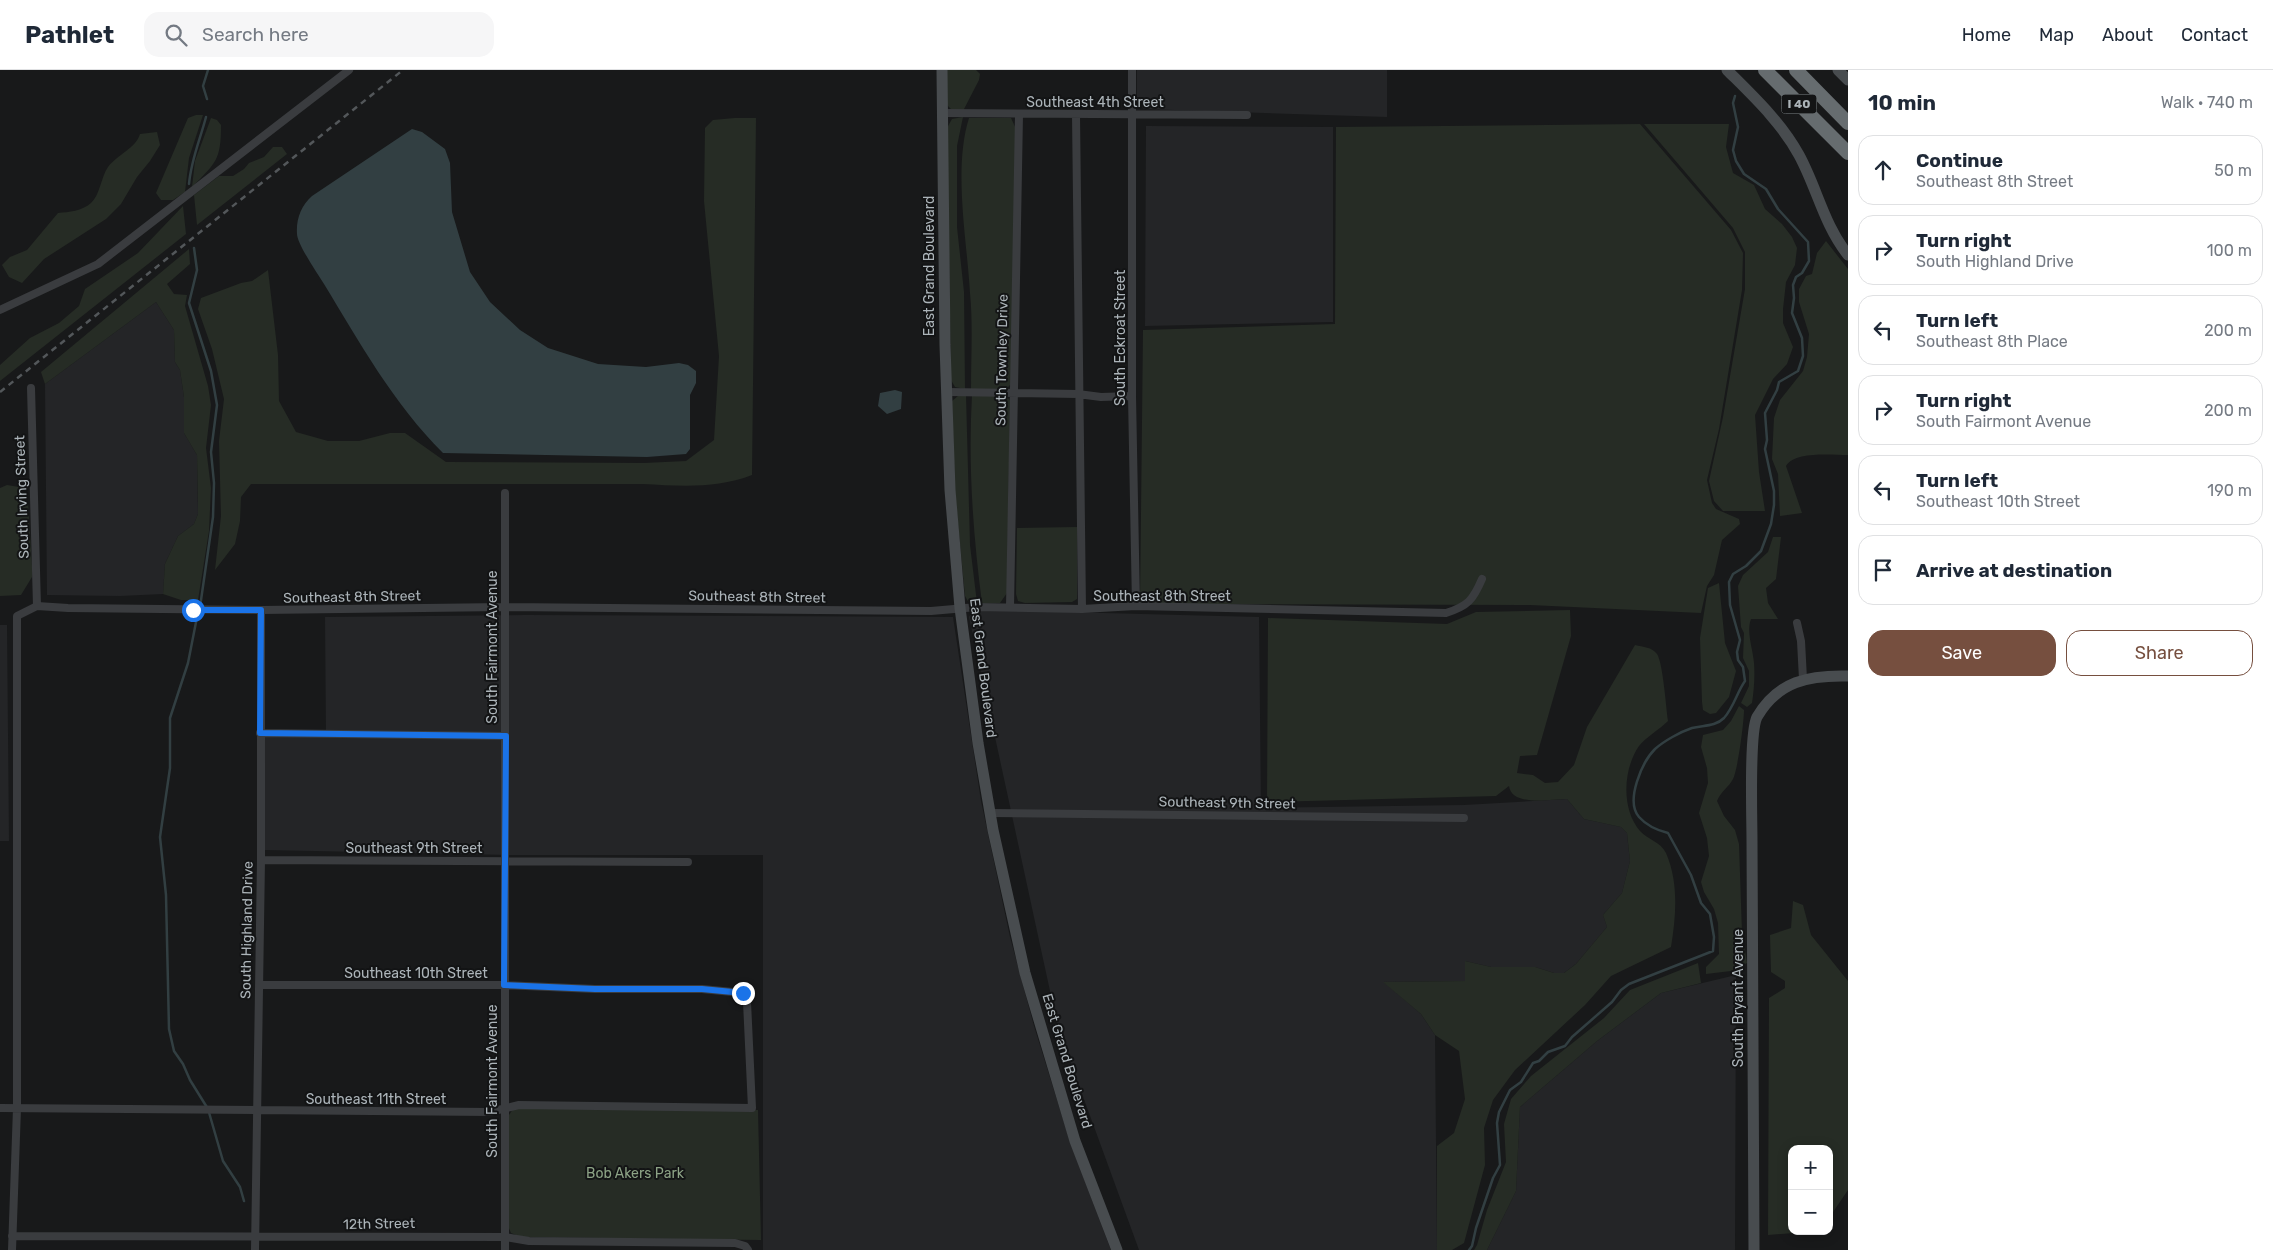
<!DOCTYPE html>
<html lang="en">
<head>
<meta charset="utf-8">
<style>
	:root { --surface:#fff; --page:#f6f6f7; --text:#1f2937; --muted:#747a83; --line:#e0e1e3; --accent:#764f3f }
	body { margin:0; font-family:Rubik,sans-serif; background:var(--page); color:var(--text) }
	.controls { position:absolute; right:15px; bottom:15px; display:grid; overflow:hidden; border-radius:10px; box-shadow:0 2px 12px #0003 }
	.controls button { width:45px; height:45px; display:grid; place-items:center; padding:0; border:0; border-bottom:1px solid var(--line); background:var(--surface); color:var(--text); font:25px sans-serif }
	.stop { position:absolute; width:15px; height:15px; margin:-11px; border:4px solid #1a73e8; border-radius:50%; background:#fff }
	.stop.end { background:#1a73e8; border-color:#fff; box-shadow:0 1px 5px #0008 }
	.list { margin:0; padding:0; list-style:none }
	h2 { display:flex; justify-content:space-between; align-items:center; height:65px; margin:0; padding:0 20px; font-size:21px }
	h2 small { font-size:16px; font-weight:400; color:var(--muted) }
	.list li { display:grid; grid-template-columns:32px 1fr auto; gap:15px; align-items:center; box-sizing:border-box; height:70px; margin:0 10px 10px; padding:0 10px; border:1px solid var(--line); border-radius:15px }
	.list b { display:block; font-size:19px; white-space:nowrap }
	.list p { margin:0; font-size:16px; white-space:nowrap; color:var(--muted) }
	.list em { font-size:16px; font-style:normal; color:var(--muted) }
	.actions { display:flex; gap:10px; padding:15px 20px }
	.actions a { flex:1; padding:11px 0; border:1px solid var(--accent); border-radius:15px; text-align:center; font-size:18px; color:var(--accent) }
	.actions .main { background:var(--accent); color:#fff }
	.icon { flex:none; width:28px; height:28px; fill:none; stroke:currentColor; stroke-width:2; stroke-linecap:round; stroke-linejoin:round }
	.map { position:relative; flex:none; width:1848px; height:1180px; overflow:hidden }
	header { display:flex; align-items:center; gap:30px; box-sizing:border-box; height:70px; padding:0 25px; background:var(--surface); border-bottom:1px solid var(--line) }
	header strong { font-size:24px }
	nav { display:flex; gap:28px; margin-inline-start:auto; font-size:18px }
	.search { width:350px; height:45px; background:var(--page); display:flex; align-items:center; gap:12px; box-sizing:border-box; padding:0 18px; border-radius:15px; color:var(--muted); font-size:19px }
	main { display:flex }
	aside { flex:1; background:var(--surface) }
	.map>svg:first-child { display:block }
	.built { fill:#242527 }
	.green { fill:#262c25 }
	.water { fill:#323f42 }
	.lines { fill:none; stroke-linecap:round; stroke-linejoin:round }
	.stream { stroke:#323f42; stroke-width:2.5 }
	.street { stroke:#3a3c3f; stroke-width:8 }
	.secondary { stroke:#484c4f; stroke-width:11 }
	.highway { stroke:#666c6f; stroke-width:14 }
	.rail { stroke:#53575a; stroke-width:2.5; stroke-dasharray:6 5; stroke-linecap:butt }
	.route { stroke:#1a73e8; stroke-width:6 }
	.labels { text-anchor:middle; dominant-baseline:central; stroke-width:4; stroke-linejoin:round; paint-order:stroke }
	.shield { fill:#131415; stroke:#7e8488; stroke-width:1 }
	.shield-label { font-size:12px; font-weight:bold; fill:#acb4b9 }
	.street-label { font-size:14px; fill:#acb4b9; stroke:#131415 }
	.park-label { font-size:14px; fill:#8ca285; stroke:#131415 }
</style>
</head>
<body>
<header>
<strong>Pathlet</strong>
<div class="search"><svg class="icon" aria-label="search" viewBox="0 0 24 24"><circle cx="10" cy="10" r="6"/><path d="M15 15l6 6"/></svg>Search here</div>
<nav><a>Home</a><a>Map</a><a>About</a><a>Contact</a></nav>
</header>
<main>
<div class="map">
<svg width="1848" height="1180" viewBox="0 0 1848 1180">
	<rect width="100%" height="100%" fill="#18191a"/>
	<!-- built -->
	<path class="built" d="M1137 0H1387V47L1144 39 1137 32Z
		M1146 56 1333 57V252L1145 256Z
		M156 232 174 260 175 292 180 300 184 327V363L197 385 198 444 194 454 178 466 165 494 163 524 120 526 47 525 45 314Z
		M983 540 1259 547 1261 738 1464 735 1567 729 1584 749 1621 757 1627 763 1630 791 1622 823 1603 845 1607 857 1576 894 1564 903H1554L1535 897H1491L1465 891V911L1384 912 1421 944 1435 965 1437 1180H1139L1058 958 969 547 973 541Z
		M526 545 953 547 981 731 1010 867 1034 956 1071 1075 1111 1180H763V785H514L265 780V667H326L325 547Z
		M0 555H7L9 771H0Z
		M1736 905 1735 1180H1487L1516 1121 1520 1037 1597 971 1661 923Z"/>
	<!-- green -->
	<path class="green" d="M946 0H976L980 4 979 10 963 41H953L947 35Z
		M196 45H203L189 88 185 122 173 130H161L156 123 188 48Z
		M963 47 957 76V157L964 222 965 319 955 317 951 310 947 58 952 49Z
		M211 48 217 50 221 55C221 90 216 93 192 117L195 91Z
		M735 48H756L752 405C716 419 680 416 643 414H251L241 427 240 451 235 474 215 500 221 446 219 371 224 329 212 279 198 239 201 228 241 213 252 211 268 200 278 285 279 331 296 362 328 371H359L390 363H405L446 392 644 393 686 391 714 370 719 286 704 131 705 58 713 50Z
		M969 48H1011L1016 59 1011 314 1006 319H971C971 287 973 254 970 223 967 170 953 99 969 48Z
		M1640 54 1731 160 1743 183 1742 220 1719 359 1707 410 1712 433 1716 439 1739 449 1740 454 1722 470 1714 505 1707 516 1701 543 1530 535 1140 534 1143 260 1335 254 1336 57Z
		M1644 54H1729L1726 77 1733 103 1754 115 1765 139 1782 154 1792 167 1797 178 1795 195 1786 212 1783 239V253L1793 277 1787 294 1773 309 1755 345 1759 402 1765 441H1723L1714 431 1709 411 1723 347 1745 219V182L1733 158Z
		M157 62 160 75 150 91 137 107 121 134 106 149 44 189 22 213 9 207 2 195 10 187 27 180 58 143C69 142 82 141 91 133 100 125 101 107 108 97 117 85 136 78 140 64Z
		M273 77H282L287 84 197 155 194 125 219 106H233L244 99 249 93 264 87Z
		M183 136 186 164 0 311V295L30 268 59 253 79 236 85 219 138 183Z
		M1826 171 1848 199V385C1831 385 1795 381 1786 396L1802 443 1780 446 1778 404 1772 389 1774 348 1780 330 1803 301 1807 287 1809 264 1799 232V219L1806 206 1812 204 1817 183Z
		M189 179 190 194 167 214 174 224 187 225 185 236 208 316 211 335 206 378 211 418 209 461 198 530H181L163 524 165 494 178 466 194 454 198 444V432L197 385 184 363V327L180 300 175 292 174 260 156 232 45 314 41 302Z
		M966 325 970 475 977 533H969L965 526 955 422 952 331 958 326Z
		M972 325 1005 326 1010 330 1007 523 1000 533H982C973 465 968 394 972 325Z
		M7 415 19 417 28 433 32 496V507L21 525 0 526V418Z
		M1077 457V529L1072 532 1025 533 1018 531 1016 524 1017 458Z
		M1773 467H1781L1776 509 1766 518 1768 533 1778 549H1751C1746 562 1753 579 1754 593 1755 606 1754 620 1752 633L1747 637 1741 633 1749 616V601L1743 588 1744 563 1741 557 1738 516 1743 505 1768 482Z
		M1719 513 1725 573 1736 601 1729 627 1716 643 1710 644 1703 640 1702 632 1700 568 1708 518Z
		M1570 540 1571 566 1537 685 1520 686 1517 703 1533 705 1545 713 1558 712 1574 695 1587 657 1635 575C1643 577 1652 577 1657 584 1663 593 1666 637 1668 651 1660 659 1645 668 1639 676 1623 699 1621 739 1640 761 1648 770 1660 771 1666 783 1679 813 1676 846 1671 877L1611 906 1585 935 1515 1000 1493 1030 1484 1058 1485 1095 1464 1173 1452 1180H1437V1076L1454 1063 1465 1029 1459 981 1435 965 1421 944 1383 912 1465 911V891L1491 897H1535L1554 903H1564L1576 894 1607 857 1603 845 1622 823 1630 791 1627 763 1621 757 1584 749 1567 729C1550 729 1512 737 1509 716L1496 726 1267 732 1268 548 1447 554 1476 542Z
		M1739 636 1744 640C1744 652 1738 699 1733 709 1729 717 1721 721 1717 731L1724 746 1735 760 1739 774 1742 863 1747 893 1731 901 1706 904V897L1719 884 1718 853 1714 839 1704 822 1701 812 1709 786 1707 768 1699 743 1708 713 1707 698 1701 677 1703 665 1723 660 1731 651Z
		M1793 831 1803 835 1811 865 1848 911V1120L1829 1148V1079H1792V1161H1820L1768 1165 1769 928 1785 918V911L1771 902 1770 865 1791 858Z
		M1698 893 1701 913 1661 923 1597 971 1520 1037 1516 1121 1487 1180H1474L1477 1175 1487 1140 1506 1092 1504 1054 1511 1029 1531 1006 1604 948 1630 920Z
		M521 1037 758 1040 761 1170 521 1167 511 1163 508 1156 509 1045 513 1039Z"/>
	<!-- water -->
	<path class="water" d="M412 59 422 62 445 79 450 93 452 142 470 202 490 232 520 260 548 278 598 294 646 297 679 293 688 295 696 301V313L690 325V379L686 384 647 387 443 383C393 333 360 273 324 214 318 204 297 174 297 164 296 149 301 136 312 126Z
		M895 320 902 322 901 339 887 344 878 336 880 323Z"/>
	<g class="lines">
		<!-- stream -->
		<path class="stream" d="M207 29 203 16 208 0
			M189 114C191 90 200 70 206 47
			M194 178 197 200 189 233 211 301 217 335 211 382 214 413 213 447 200 537
			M198 542 188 593 170 648V698L160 767 166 825 169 959 174 981 183 994 190 1010 208 1039 223 1091 240 1117 244 1131
			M1469 1180 1472 1176 1476 1158 1493 1108 1500 1095 1497 1053 1499 1042 1510 1020 1521 1012 1533 993 1539 991 1548 982 1565 976 1572 967 1612 932 1621 920 1629 914 1713 881 1714 867 1710 844 1701 833 1691 805 1668 763C1656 760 1647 756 1639 747 1625 731 1642 692 1655 679 1664 671 1680 662 1692 658 1703 655 1715 657 1724 648 1734 637 1737 622 1745 611L1743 597 1738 590 1737 582 1740 570 1730 535 1729 512 1733 504 1746 496 1761 481 1771 454 1774 435V421L1765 379 1767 370 1765 343 1777 320 1779 312 1798 301 1803 286 1802 268 1792 243 1794 228 1793 215 1796 207 1802 203 1809 191 1808 172 1778 139 1766 119 1744 104 1736 91 1733 80 1738 57 1733 33 1735 26"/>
		<!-- street -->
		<path class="street" d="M1132 0V326L1136 536
			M943 43 1247 45
			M1076 45 1082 539
			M0 240 98 194 349 0
			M31 318 37 536
			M947 322 1078 324 1101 327 1132 326
			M1010 537 1019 45
			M1797 553 1801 571 1803 609
			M260 663 505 666
			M990 743 1464 748
			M261 790 688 792
			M0 1038 490 1042 519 1035 752 1038 747 932 743 923 702 919H595L504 915H259
			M12 1166 505 1167 529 1171 735 1173 745 1176 748 1180
			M12 1180 17 1038V546L37 536 68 538 261 540 504 537 931 541 977 537 1082 539 1136 536 1446 543C1468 536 1473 530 1482 509
			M255 1180 261 790V540
			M505 1180V423"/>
		<!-- secondary -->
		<path class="secondary" d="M942 0 945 275 950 420 960 538 978 673 993 760 1025 903 1075 1071 1117 1180
			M1727 0C1753 26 1781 52 1799 85 1817 118 1824 155 1848 185
			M1838 0 1848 10
			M1754 1180C1753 1044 1753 907 1752 771 1752 748 1749 663 1757 647 1778 611 1809 605 1848 606"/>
		<!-- highway -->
		<path class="highway" d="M1765 0 1848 83
			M1796 0 1848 53"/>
		<!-- rail -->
		<path class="rail" d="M0 322 403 0"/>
	</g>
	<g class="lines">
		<!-- route -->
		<path class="route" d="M193 540H261L260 663 506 666 504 915 595 919H702L743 923"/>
	</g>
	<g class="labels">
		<!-- shield labels -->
		<rect class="shield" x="1781.5" y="24.5" width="35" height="19" rx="4"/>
		<g class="shield-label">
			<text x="1799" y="34">I 40</text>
		</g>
		<!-- street labels -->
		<g class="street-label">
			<text x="1095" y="32">Southeast 4th Street</text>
			<text transform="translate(929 196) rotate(-90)">East Grand Boulevard</text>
			<text transform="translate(1120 268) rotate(-90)">South Eckroat Street</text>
			<text transform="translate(1002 290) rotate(-89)">South Townley Drive</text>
			<text transform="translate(22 427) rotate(-92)">South Irving Street</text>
			<text x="1162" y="526">Southeast 8th Street</text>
			<text transform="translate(352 527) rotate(-1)">Southeast 8th Street</text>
			<text transform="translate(757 527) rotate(1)">Southeast 8th Street</text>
			<text transform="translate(492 577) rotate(-90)">South Fairmont Avenue</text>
			<text transform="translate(983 598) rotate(83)">East Grand Boulevard</text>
			<text transform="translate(1227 733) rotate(1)">Southeast 9th Street</text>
			<text x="414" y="778">Southeast 9th Street</text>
			<text transform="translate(247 860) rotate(-89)">South Highland Drive</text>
			<text x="416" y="903">Southeast 10th Street</text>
			<text transform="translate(1738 928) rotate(-90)">South Bryant Avenue</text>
			<text transform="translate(1067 991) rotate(73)">East Grand Boulevard</text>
			<text transform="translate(492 1011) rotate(-90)">South Fairmont Avenue</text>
			<text x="376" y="1029">Southeast 11th Street</text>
			<text transform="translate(379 1154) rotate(-1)">12th Street</text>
		</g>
		<!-- park labels -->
		<g class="park-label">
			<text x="635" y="1103">Bob Akers Park</text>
		</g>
	</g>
</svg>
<div class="controls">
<button>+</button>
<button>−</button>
</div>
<div class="stop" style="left:193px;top:540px"></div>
<div class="stop end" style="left:743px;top:923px"></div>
</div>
<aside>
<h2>10 min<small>Walk · 740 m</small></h2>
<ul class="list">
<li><svg class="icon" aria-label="ahead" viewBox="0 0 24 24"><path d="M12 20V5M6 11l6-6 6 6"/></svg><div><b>Continue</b><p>Southeast 8th Street</p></div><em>50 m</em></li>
<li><svg class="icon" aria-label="right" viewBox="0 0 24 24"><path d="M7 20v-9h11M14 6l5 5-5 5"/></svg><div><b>Turn right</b><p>South Highland Drive</p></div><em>100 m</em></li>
<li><svg class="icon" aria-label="left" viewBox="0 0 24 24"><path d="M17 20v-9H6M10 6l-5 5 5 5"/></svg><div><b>Turn left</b><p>Southeast 8th Place</p></div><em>200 m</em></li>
<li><svg class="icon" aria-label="right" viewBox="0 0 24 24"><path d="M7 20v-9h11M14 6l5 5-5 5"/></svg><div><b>Turn right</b><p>South Fairmont Avenue</p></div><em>200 m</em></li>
<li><svg class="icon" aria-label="left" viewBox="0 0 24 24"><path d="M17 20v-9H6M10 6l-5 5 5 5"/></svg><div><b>Turn left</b><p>Southeast 10th Street</p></div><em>190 m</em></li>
<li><svg class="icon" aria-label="arrive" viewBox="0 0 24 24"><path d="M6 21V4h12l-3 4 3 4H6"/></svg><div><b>Arrive at destination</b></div></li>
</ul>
<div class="actions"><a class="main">Save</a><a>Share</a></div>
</aside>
</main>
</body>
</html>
